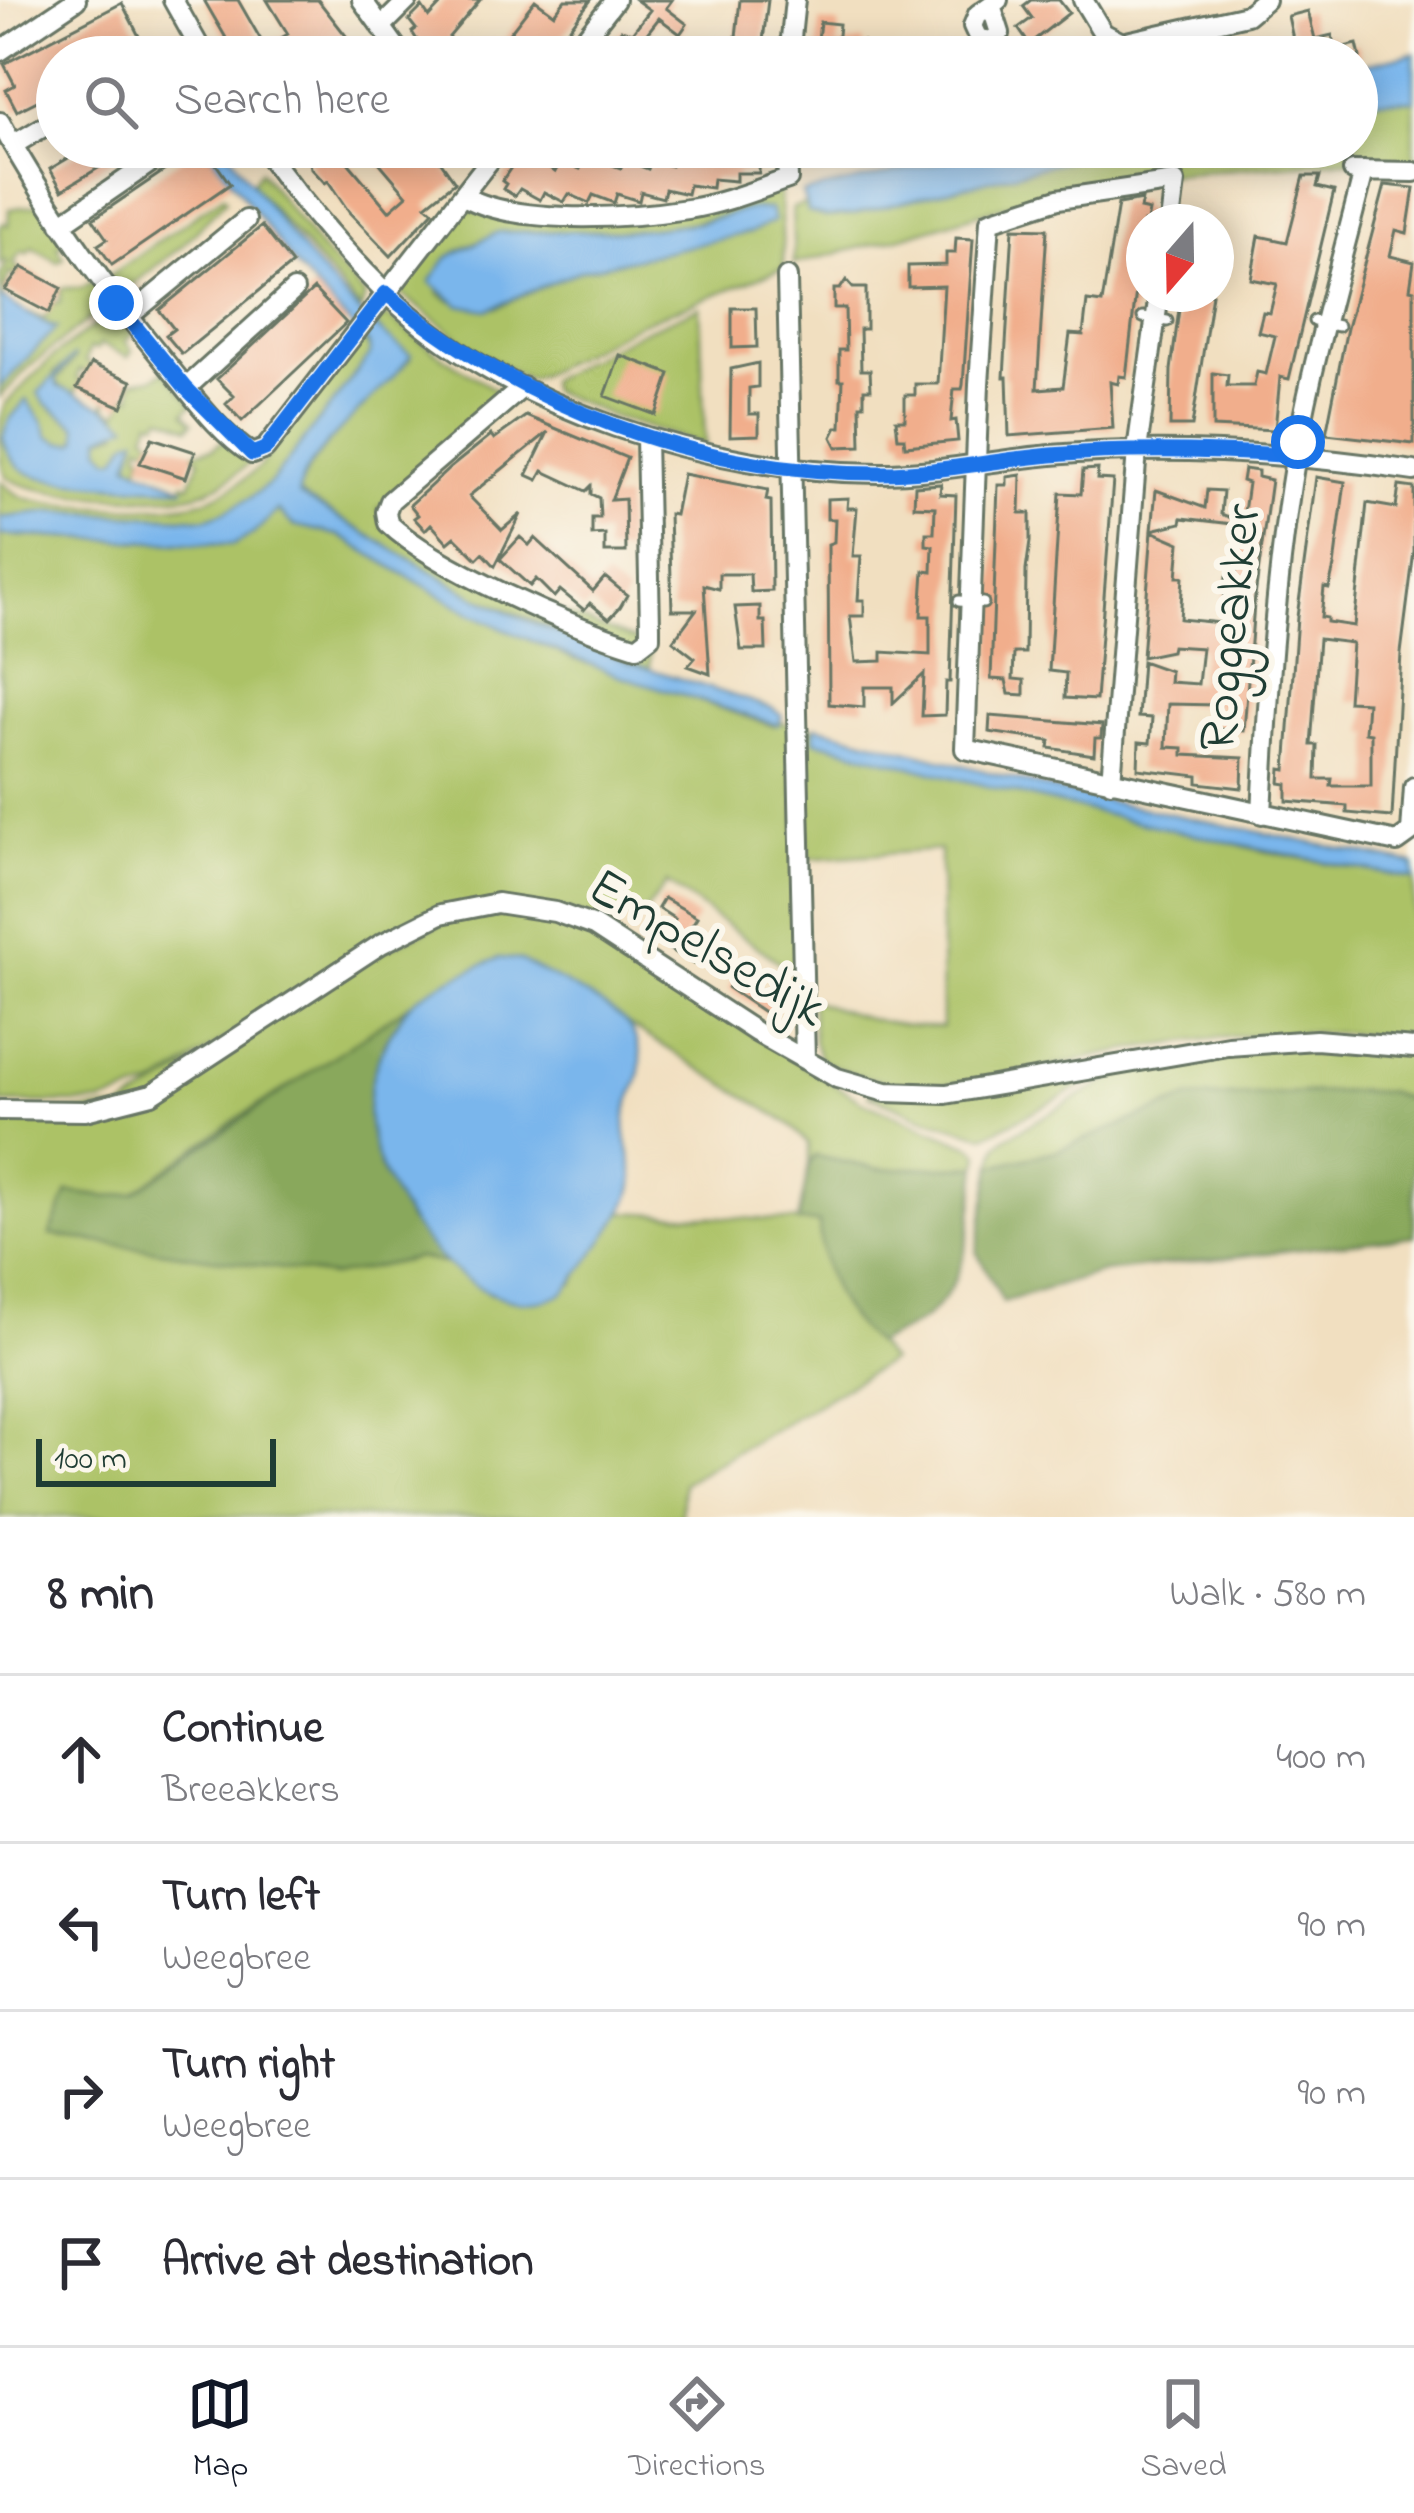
<!DOCTYPE html>
<html lang="en">
<head>
<meta charset="utf-8">
<style>
	:root { --surface:#fff; --page:#f7f7f7; --text:#2b2b33; --muted:#7c7c81; --line:#e1e1e2; --accent:#111827 }
	body { margin:0; font-family:"Indie Flower",sans-serif; background:var(--page); color:var(--text) }
	.compass { position:absolute; left:1126px; top:204px; width:108px; height:108px; border-radius:50%; background:var(--surface); box-shadow:0 6px 30px #0003; rotate:200deg }
	.scale { position:absolute; left:36px; bottom:30px; width:240px; box-sizing:border-box; padding-left:12px; border:6px solid #1f3d34; border-top:0; font-size:33px; line-height:42px; white-space:nowrap; color:#1f3d34; -webkit-text-stroke:9px #fbf7ec; paint-order:stroke }
	.stop { position:absolute; width:36px; height:36px; margin:-27px; border:9px solid #1a73e8; border-radius:50%; background:#fff }
	.stop.end { background:#1a73e8; border-color:#fff; box-shadow:0 3px 12px #0008 }
	.list { margin:0; padding:0; list-style:none }
	h2 { display:flex; justify-content:space-between; align-items:center; height:156px; margin:0; padding:0 48px; font-size:51px }
	h2 small { font-size:39px; font-weight:400; color:var(--muted) }
	.list li { display:grid; grid-template-columns:78px 1fr auto; gap:36px; align-items:center; box-sizing:border-box; height:168px; padding:0 48px; border-top:3px solid var(--line) }
	.list b { display:block; font-size:45px; white-space:nowrap }
	.list p { margin:0; font-size:39px; white-space:nowrap; color:var(--muted) }
	.list em { font-size:39px; font-style:normal; color:var(--muted) }
	.icon { flex:none; width:66px; height:66px; fill:none; stroke:currentColor; stroke-width:2; stroke-linecap:round; stroke-linejoin:round }
	.map { position:relative; flex:none; width:1414px; height:1517px; overflow:hidden }
	.search { position:absolute; background:var(--surface); box-shadow:0 6px 30px #0003; left:36px; right:36px; top:36px; height:132px; display:flex; align-items:center; gap:30px; box-sizing:border-box; padding:0 42px; border-radius:66px; color:var(--muted); font-size:45px }
	.sheet { height:828px; background:var(--surface) }
	nav { display:flex; justify-content:space-around; align-items:center; box-sizing:border-box; height:168px; border-top:3px solid var(--line); background:var(--surface); font-size:33px; color:var(--muted) }
	nav a { display:grid; justify-items:center; gap:6px }
	nav .on { color:var(--accent) }
	.map>svg:first-child { display:block }
	.green { fill:#acc266; stroke:#66804d; stroke-width:3; fill-rule:evenodd }
	.forest { fill:#89a85b; stroke:#547248; stroke-width:3 }
	.water { fill:#7ab6ec; stroke:#4c7a90; stroke-width:3 }
	.building { fill:#f1ae8c; fill-rule:evenodd }
	.lines { fill:none; stroke-linecap:round; stroke-linejoin:round }
	.service-casing { stroke:#687665; stroke-width:15 }
	.minor-casing { stroke:#687665; stroke-width:24 }
	.service { stroke:#fff; stroke-width:9 }
	.minor { stroke:#fff; stroke-width:18 }
	.route { stroke:#1a73e8; stroke-width:15 }
	.labels { text-anchor:middle; dominant-baseline:central; stroke-width:12; stroke-linejoin:round; paint-order:stroke }
	.street-label { font-size:54px; fill:#1f3d34; stroke:#fbf7ec }
</style>
</head>
<body>
<div class="map">
<svg width="1414" height="1517" viewBox="0 0 1414 1517">
	<rect width="100%" height="100%" fill="#fbf7ec"/>
	<filter id="ink" filterUnits="userSpaceOnUse"><feTurbulence type="fractalNoise" baseFrequency=".00833" numOctaves="2"/><feDisplacementMap in="SourceGraphic" scale="24" xChannelSelector="R" yChannelSelector="G"/><feConvolveMatrix kernelMatrix="1 2 1 2 8 2 1 2 1" color-interpolation-filters="sRGB"/></filter>
	<filter id="wash" filterUnits="userSpaceOnUse"><feTurbulence type="fractalNoise" baseFrequency=".004" numOctaves="4" result="noise"/><feDisplacementMap in="SourceGraphic" scale="48" xChannelSelector="R" yChannelSelector="G"/><feGaussianBlur stdDeviation="2.7" result="paint"/><feColorMatrix in="noise" values="0 0 0 0 0 0 0 0 0 0 0 0 0 0 0 0 0 1.4 0 .05"/><feComposite in="paint" operator="in"/></filter>
	<g filter="url(#wash)">
		<rect width="100%" height="100%" fill="#f1dfc0"/>
		<!-- green -->
		<path class="green" d="M1371 99 1414 100V161H1334L1133 177 1034 197 902 237 794 264 792 208 805 204 808 212 827 217 854 214 1119 147H1357V101Z
			M260 171 320 249 365 296 361 310 251 184Z
			M775 188 780 192 784 268 638 324 534 378 527 379 476 350 398 292 460 208 559 222ZM748 209H770L774 221 751 232 579 271 496 308 449 300 438 293 447 258C506 220 527 235 591 233 644 231 697 225 748 209Z
			M223 196 226 200 182 246 123 292 106 278Z
			M43 204 65 241 57 247 64 258 58 262 32 247 28 254 22 251 13 264 20 269 16 276 9 273 2 298 0 276 7 263 6 260 0 264V227L3 223 8 225 9 209Z
			M93 281 110 302 29 367 0 397V387L56 328 28 313 44 319 55 302 60 303 61 288H82Z
			M700 307 705 445 614 417 551 391 549 382 553 378 638 333Z
			M113 311 133 334 125 341 132 351 128 357 100 344 97 350 90 348 85 361 91 364 87 373 79 370 77 378 81 380 74 396 55 382 76 357 54 373 51 408 77 426 80 434 75 443 61 442 47 436 43 422 39 477 182 489 184 483 190 485 200 459 193 455 195 452 213 448 225 439 251 461C237 475 216 489 196 494 163 502 27 499 5 475 0 466 0 451 0 440 0 426 0 415 5 404L54 356Z
			M387 316 440 355 502 394 378 509 453 571 650 646V669L472 595 299 494C297 464 386 383 411 359L374 325Z
			M363 340 371 349 370 355 273 480C253 498 230 511 205 519L50 512 0 518V481C10 490 19 497 32 500 68 508 168 512 202 501 223 494 243 482 259 467L356 343Z
			M164 371 193 404 185 412 193 422 189 427 161 416 158 422 151 420 146 434 152 438 149 446 141 444 139 452 143 454 138 470 128 460 137 440 116 459 109 458 99 444 101 437 119 432 102 409 108 398 106 407 118 413 128 395 133 397 132 381 153 378Z
			M278 510 293 525 338 535 472 614 518 635 574 659 773 726 781 722 794 726 800 977 667 883 644 913 587 919 564 910 438 909 376 938 156 1086 101 1103H0V535L224 545 253 534Z
			M804 725 815 729 813 732 1262 851 1414 879V1041C1325 1024 1230 1035 1141 1048 1030 1065 927 1116 820 1059L814 1042 811 1000C854 1015 895 1029 942 1027L940 850 808 859Z
			M497 910 526 911 587 931 863 1102 973 1147 980 1154 978 1166 879 1169 815 1156 809 1165V1144L788 1123 552 977 519 960 499 958 463 974 410 1004 358 1043 238 1118 134 1193 108 1197 68 1192 331 1276 418 1258 449 1264 490 1294 574 1284 586 1260 621 1212 819 1222C821 1272 858 1325 890 1361L683 1483 681 1517H0V1114L121 1109 386 949 446 921Z
			M1281 1046 1414 1052V1101L1387 1092 1360 1091 1189 1098 1056 1151 992 1166 998 1145 1007 1137 1140 1063Z
			M1117 1069 985 1136 919 1116 867 1094Z"/>
		<!-- forest -->
		<path class="forest" d="M410 1004 384 1043 379 1167 409 1221 449 1264 417 1258 332 1276 50 1235 68 1192 108 1197 134 1193Z
			M1360 1091 1387 1092 1414 1101V1236L1103 1272 1003 1302 977 1252 992 1166 1056 1151 1189 1098Z
			M815 1156 879 1169 978 1166C971 1218 970 1282 926 1317 911 1329 892 1336 875 1344 837 1311 821 1272 819 1223L798 1222 809 1165Z"/>
		<!-- water -->
		<path class="water" d="M1414 53V100L1357 101V66Z
			M206 147H226C273 216 343 308 411 355 391 388 295 458 299 495L472 595 523 619 628 662 772 708 782 716 778 725 618 675 518 635 472 614 338 535 293 525 278 510 253 534 233 545 0 535V518L50 512 205 519C231 511 253 498 273 480L370 355 369 344 299 270Z
			M1007 147H1119L854 214 827 217 808 212 802 193Z
			M748 209H770L774 221 751 232 579 271 487 310 459 305 430 282 447 258 498 232 627 231 699 223Z
			M0 297 51 327H57L0 387Z
			M75 355 56 378 57 386 104 407 128 424 101 437V449L109 458 116 459 129 440 137 438 128 464 185 488C158 488 52 484 31 474 15 467 7 454 3 437L10 419 26 400 43 422 48 436 61 442 75 443 79 438 77 426 45 403 38 393Z
			M816 726 1063 792 1414 864V879C1211 841 1012 796 814 740Z
			M499 958 519 960C542 972 613 1006 628 1025 634 1033 640 1048 641 1058 642 1077 632 1094 627 1111 619 1142 643 1168 629 1199 623 1213 570 1290 561 1294 475 1334 381 1203 370 1130 364 1093 375 1057 395 1027 400 1020 404 1009 410 1004 431 985 473 969 499 958Z"/>
		<g id="blocks">
			<!-- building -->
			<path class="building" d="M204 0H238L265 47 288 34 267 0H318L354 46 346 50 353 57H237Z
				M445 0H480L449 37 466 57H428L412 32 416 29 409 20 422 7 429 17Z
				M535 0 554 14 565 0H591L547 57H491L486 49 494 39 501 44Z
				M636 0H672L666 8 687 24 680 34 659 18 641 41 644 48 638 57H611L616 50 609 45 621 30 632 33 650 10Z
				M740 0H768L762 49 735 46Z
				M1031 0H1059L1069 13 1029 44 1018 28 1032 18 1023 6Z
				M122 3 144 46 123 57H57V91L17 111 6 90 15 85 4 64Z
				M1308 11 1315 39 1332 35 1335 49 1357 44 1360 57H1297L1288 16Z
				M820 22 839 24 837 47 863 41 866 54 816 57Z
				M87 147H133L62 190 50 169Z
				M199 147H204L230 184 112 265 98 245 107 239 93 219Z
				M307 147H335L389 211 407 195 366 147H430L455 182 426 205 433 211 391 256 349 212 328 181 325 183 311 168Z
				M717 147H760L759 173H736V181L713 179 712 188 689 185 687 194 665 189 663 198 641 192 639 201 617 194 614 203 593 195 589 203 569 194 564 202 544 192 540 200 520 189 515 196 503 189 506 184 502 181 518 157 535 163 538 159 555 172 561 161 580 169 587 156 621 168 624 160 648 169 651 161 671 166 674 155 693 163 696 151 716 158Z
				M1304 176H1320L1317 187 1334 191 1289 379 1280 377 1275 430 1213 427V373L1228 375 1227 386H1254L1257 372 1266 374 1275 336 1258 332 1263 312 1270 313 1277 284 1251 279 1259 236 1287 242Z
				M1385 185 1414 188 1407 233 1396 230 1390 256 1414 262 1410 289 1414 290V444L1326 434 1347 328Z
				M1142 200 1140 209 1149 211 1147 222H1144L1126 377 1119 376 1118 384 1110 382 1113 428 1009 436 1007 377H1004L1013 228 1047 229 1037 389 1063 387 1070 334 1083 335 1087 301 1102 303 1118 204Z
				M262 226 292 264 182 354 166 335 174 329 159 310Z
				M956 238 973 239 963 385 962 389H954L951 421 956 420 958 441 905 446 904 438H898L896 420H905V395H915V384H938L944 286 908 287V266L946 265V253H955Z
				M22 267 61 288 49 313 5 290Z
				M846 280 853 288H866V329H860L861 370H870L871 389H864V405H860L861 446 837 447 832 437 837 427H841L843 380H839V350H846L845 308H834V289H840Z
				M314 289 346 323 242 421 226 404 234 396 217 379Z
				M1181 294H1212L1192 426H1170L1171 370Z
				M732 308H756L757 347 732 348Z
				M620 355 670 374 656 415 605 396Z
				M758 363V387L749 388V414H759V435L730 436 731 369Z
				M91 364 132 381 122 407 77 388Z
				M526 416 627 458 611 500 625 499 626 552H605V534L592 535V518H600L599 498 591 494V486L586 491 543 471 538 480 527 475 548 432 469 496 502 530 521 514 495 566 483 553 477 559 455 537 448 543 431 524 425 530 414 518 418 515 410 505 450 468 491 435 494 439Z
				M152 438 195 452 186 478 140 463Z
				M1098 469 1097 479 1113 480 1096 700 1065 698 1066 673 1049 671 1060 493 1081 494 1083 470Z
				M1244 469 1258 471V477L1271 480 1254 604 1244 731 1216 729 1219 705 1168 704 1166 747 1183 748V755L1243 758 1242 788 1198 783V776L1138 769 1139 742 1150 743 1152 718 1138 717 1142 661 1170 671 1169 682 1198 684 1202 648 1172 646 1171 651 1142 657 1152 531 1180 543 1177 577H1183L1180 619 1221 623 1226 577 1235 578 1248 483 1242 481Z
				M683 474 768 490 766 500 771 501 772 591 751 592 750 574H719V589L704 585 710 674 688 666 695 658 673 641 696 610H672L669 514 675 515Z
				M1021 475 1020 513H1030V542L1026 570 1025 653H1014L1013 679 1024 680V695L1009 694 1006 680 991 679 998 485H1007V477Z
				M1316 477 1345 482 1334 566 1329 588 1324 587 1321 617 1327 618V622L1354 626 1367 503 1396 508 1399 486 1414 488V551L1401 653 1392 817 1347 813V806L1287 801V784L1280 783 1281 769 1286 770 1297 617ZM1319 639 1352 643 1348 701 1367 702 1365 732 1371 733V786H1331L1332 779H1316L1317 745H1311Z
				M941 484 940 494 956 495 950 682H946L945 715 922 716 924 674 893 703V687H864V707L829 704 828 544 834 542 835 519H827V499L848 498 847 508H857L853 556H861L858 600H864V616H850L856 662 882 661V652L930 655V616H921L924 571 932 572 933 546 926 545V533H934L935 507 914 506 915 486Z
				M1156 490 1205 508 1207 490 1223 491 1221 514 1234 519 1233 524 1182 518 1181 523 1152 530Z
				M520 537 529 545 535 538 593 591 605 577 627 595 620 607 609 619 590 603 584 610 560 590 554 597 536 579 530 586 500 559Z
				M760 606V621H765L766 650H741L735 607Z
				M990 716 1102 725 1101 738H1095L1094 755 1049 748 1050 741 989 732Z
				M664 898 697 917 682 941 700 953 693 964 659 943 675 919 658 908Z
				M736 975 776 1001 768 1015 728 988Z"/>
		</g>
	</g>
	<g filter="url(#ink)">
		<use href="#blocks" fill-opacity="0" stroke="#687665" stroke-width="3"/>
		<g class="lines">
			<!-- service casing -->
			<g class="service-casing">
				<path id="service" d="M1143 317 1167 321
					M1314 321 1338 326
					M959 601 983 603"/>
			</g>
			<!-- minor casing -->
			<g class="minor-casing">
				<path id="minor" d="M173 0 205 57
					M362 0 403 57
					M1083 0 1103 33 1122 43 1247 15 1265 0
					M991 5 1000 33 992 41 979 39 973 26 978 14 998 0
					M381 27 408 0
					M0 51 76 0
					M570 57 615 0
					M789 57 795 0
					M0 122C48 210 105 289 169 367 193 396 220 434 252 454L265 449 500 147
					M13 145 57 119
					M262 147C298 197 342 250 386 293 505 410 715 473 879 473 937 473 994 460 1051 455 1173 445 1293 453 1414 471
					M1353 171 1414 172
					M464 196C516 226 630 218 688 209 722 204 756 190 788 179L787 147
					M1170 222 1175 182 1058 199 990 221 979 384 965 749 1397 842 1411 832 1414 787
					M61 224 173 147
					M787 277 805 1060
					M128 317 246 220
					M523 387 390 501 386 512 388 523C434 567 575 629 637 647L650 637V626L646 438
					M186 388 294 290
					M1111 782 1137 450 1159 294
					M1262 814C1268 692 1276 569 1297 448 1314 355 1341 263 1364 171
					M0 1110 85 1111 152 1094 381 944 441 914 497 903 555 912 594 926 756 1032 837 1078 886 1092 946 1094 1228 1046 1316 1040 1414 1048"/>
			</g>
			<!-- service -->
			<use href="#service" class="service"/>
			<!-- minor -->
			<use href="#minor" class="minor"/>
		</g>
	</g>
	<g class="lines" filter="url(#ink)">
		<!-- route -->
		<path class="route" d="M116 303 186 388 252 454 265 449 386 293C525 409 699 473 879 473 937 473 994 460 1051 455 1133 448 1214 450 1296 456L1298 442"/>
	</g>
	<g class="labels">
		<!-- street labels -->
		<g class="street-label">
			<text transform="translate(1233 628) rotate(-84)">Roggeakker</text>
			<text transform="translate(706 950) rotate(30)">Empelsedijk</text>
		</g>
	</g>
</svg>
<svg class="compass" viewBox="-18 -18 36 36"><path d="M0-13l5 13h-10z" fill="#e53935"/><path d="M0 13l5-13h-10z" fill="#7c7c81"/></svg>
<div class="scale">100 m</div>
<div class="stop" style="left:1298px;top:442px"></div>
<div class="stop end" style="left:116px;top:303px"></div>
<div class="search"><svg class="icon" aria-label="search" viewBox="0 0 24 24"><circle cx="10" cy="10" r="6"/><path d="M15 15l6 6"/></svg>Search here</div>
</div>
<section class="sheet">
<h2>8 min<small>Walk · 580 m</small></h2>
<ul class="list">
<li><svg class="icon" aria-label="ahead" viewBox="0 0 24 24"><path d="M12 20V5M6 11l6-6 6 6"/></svg><div><b>Continue</b><p>Breeakkers</p></div><em>400 m</em></li>
<li><svg class="icon" aria-label="left" viewBox="0 0 24 24"><path d="M17 20v-9H6M10 6l-5 5 5 5"/></svg><div><b>Turn left</b><p>Weegbree</p></div><em>90 m</em></li>
<li><svg class="icon" aria-label="right" viewBox="0 0 24 24"><path d="M7 20v-9h11M14 6l5 5-5 5"/></svg><div><b>Turn right</b><p>Weegbree</p></div><em>90 m</em></li>
<li><svg class="icon" aria-label="arrive" viewBox="0 0 24 24"><path d="M6 21V4h12l-3 4 3 4H6"/></svg><div><b>Arrive at destination</b></div></li>
</ul>
</section>
<nav>
<a class="on"><svg class="icon" aria-label="map" viewBox="0 0 24 24"><path d="M3 6l6-2 6 2 6-2v14l-6 2-6-2-6 2zM9 4v14M15 6v14"/></svg>Map</a>
<a><svg class="icon" aria-label="directions" viewBox="0 0 24 24"><path d="M12 3l9 9-9 9-9-9zM9 14v-3h6M13 9l2 2-2 2"/></svg>Directions</a>
<a><svg class="icon" aria-label="saved" viewBox="0 0 24 24"><path d="M7 4h10v16l-5-4-5 4z"/></svg>Saved</a>
</nav>
</body>
</html>
